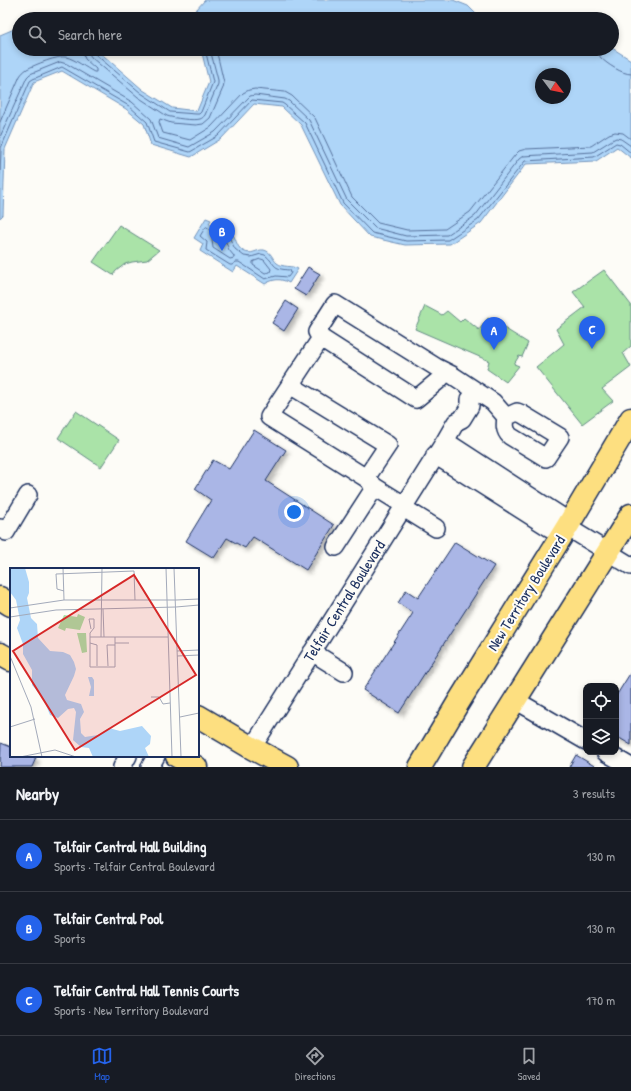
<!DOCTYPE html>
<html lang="en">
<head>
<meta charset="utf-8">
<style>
	:root { --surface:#171b24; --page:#242831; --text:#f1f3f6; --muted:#9ea1a6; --line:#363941; --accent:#2563eb }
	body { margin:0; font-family:"Patrick Hand",sans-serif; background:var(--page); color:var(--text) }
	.controls { position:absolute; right:12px; bottom:12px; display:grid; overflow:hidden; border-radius:8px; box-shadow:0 2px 6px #0003 }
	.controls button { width:36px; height:36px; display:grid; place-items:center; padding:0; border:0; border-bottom:1px solid var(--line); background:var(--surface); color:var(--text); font:20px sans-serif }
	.compass { position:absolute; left:535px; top:68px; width:36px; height:36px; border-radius:50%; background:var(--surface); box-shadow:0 2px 6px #0003; rotate:122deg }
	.you { position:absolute; left:294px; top:512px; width:14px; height:14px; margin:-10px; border:3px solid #fff; border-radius:50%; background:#1a73e8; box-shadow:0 0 0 6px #1a73e833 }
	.badge { display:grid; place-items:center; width:26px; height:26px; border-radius:50%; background:var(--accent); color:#fff; font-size:13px; font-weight:700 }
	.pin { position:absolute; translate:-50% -33px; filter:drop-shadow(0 1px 2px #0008) }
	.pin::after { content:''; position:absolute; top:21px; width:14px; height:12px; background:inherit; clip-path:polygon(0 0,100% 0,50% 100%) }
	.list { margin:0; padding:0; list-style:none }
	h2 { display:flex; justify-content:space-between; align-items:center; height:52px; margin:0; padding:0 16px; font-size:17px }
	h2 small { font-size:13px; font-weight:400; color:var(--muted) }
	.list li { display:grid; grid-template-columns:26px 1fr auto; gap:12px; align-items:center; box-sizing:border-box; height:72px; padding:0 16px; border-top:1px solid var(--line) }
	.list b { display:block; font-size:15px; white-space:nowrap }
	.list p { margin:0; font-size:13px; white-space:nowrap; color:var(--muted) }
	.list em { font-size:13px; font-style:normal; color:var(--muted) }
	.icon { flex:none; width:22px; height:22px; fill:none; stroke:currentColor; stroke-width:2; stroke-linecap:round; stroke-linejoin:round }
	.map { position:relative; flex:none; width:631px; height:767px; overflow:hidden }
	.search { position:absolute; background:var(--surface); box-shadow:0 2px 6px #0003; left:12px; right:12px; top:12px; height:44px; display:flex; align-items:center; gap:10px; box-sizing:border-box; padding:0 14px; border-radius:22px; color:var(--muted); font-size:15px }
	.sheet { height:268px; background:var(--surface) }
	nav { display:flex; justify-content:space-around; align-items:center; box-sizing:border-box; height:56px; border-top:1px solid var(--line); background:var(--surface); font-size:11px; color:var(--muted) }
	nav a { display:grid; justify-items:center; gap:2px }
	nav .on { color:var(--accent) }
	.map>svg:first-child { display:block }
	.green { fill:#aae3a8; stroke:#628983 }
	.water { fill:#aed5f8; stroke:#7393ba; fill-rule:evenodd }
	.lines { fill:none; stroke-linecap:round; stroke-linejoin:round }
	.shore { stroke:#56719c; stroke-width:1 }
	.building { fill:#aab6e6; stroke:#1b2f5e; filter:url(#shadow) }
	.minor-casing { stroke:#1b2f5e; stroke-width:20 }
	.major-casing { stroke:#1b2f5e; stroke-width:25 }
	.minor { stroke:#fdfcf7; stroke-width:17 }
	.major { stroke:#fddf80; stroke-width:22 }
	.labels { text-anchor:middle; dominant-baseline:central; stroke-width:4; stroke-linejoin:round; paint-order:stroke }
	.street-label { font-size:15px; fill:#1b2f5e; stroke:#fdfcf7 }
	.inset-road { fill:none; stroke:#a3aaba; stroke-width:1 }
	.view { fill:#d62828; fill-opacity:0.15; stroke:#d62828; stroke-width:2 }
	.inset-edge { fill:none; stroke:#1b2f5e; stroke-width:2 }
</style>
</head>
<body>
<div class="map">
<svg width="631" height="767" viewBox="0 0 631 767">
	<defs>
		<filter id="shadow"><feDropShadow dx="3.5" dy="3.5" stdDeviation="2" flood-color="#0004"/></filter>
	</defs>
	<rect width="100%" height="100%" fill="#fdfcf7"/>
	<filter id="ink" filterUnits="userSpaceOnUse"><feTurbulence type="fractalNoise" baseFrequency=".025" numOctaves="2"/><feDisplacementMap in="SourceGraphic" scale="8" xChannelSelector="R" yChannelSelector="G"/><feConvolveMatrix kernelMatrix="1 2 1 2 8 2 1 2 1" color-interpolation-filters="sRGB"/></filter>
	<g filter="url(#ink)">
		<!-- green -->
		<path class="green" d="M119 225 159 250 147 260 132 262 125 264 116 271 113 275 93 262Z
			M604 270 631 305V346L623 353 631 367 602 389 613 401 582 424 536 367 564 344 556 329 585 307 573 292Z
			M425 306 442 315 447 311 460 322 464 318 479 330 488 318 528 343 522 357 519 356 514 364 519 366 506 382 487 369 489 361 415 329Z
			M76 411 119 440 101 467 58 438Z"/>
		<!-- water -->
		<path class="water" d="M205 0H453L468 6 481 19H196V10Z
			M19 27V49H96L143 90 172 108 197 111 209 82 201 49H612V48L631 60V158L617 147 596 161 526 164 481 223 450 244 405 245 370 237 340 205 301 125 282 107 254 104 221 139 191 157 151 145 144 124 126 109 62 71 34 82 5 149 3 215 0 218V35ZM541 74H565V98H541Z
			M206 218 211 220 209 223C213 228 218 232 225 232 228 232 228 232 231 233 237 237 235 246 243 251 252 256 256 249 264 250 272 252 272 259 277 263 283 268 292 265 298 269L289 283C281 278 273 279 265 284L237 266 233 272 200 251 203 244 194 238Z"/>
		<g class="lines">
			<!-- shore -->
			<path class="shore" d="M88 49 89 54 92 58 138 97 167 116C173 118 194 121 200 119 203 118 203 117 205 115L218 84V80L210 49
				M93 49 95 54 141 93 170 112 196 114H199L201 112 213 82 205 49
				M216 49 224 83 223 88 210 118 203 124 196 125 171 123 160 119 159 122 163 133 190 140 211 127 243 93 249 90 255 89 285 92 292 96 315 118 352 197 378 223 407 230 445 229 470 212 515 155 519 151 526 149 591 146 609 134 615 132 623 133 631 139
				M597 49C598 53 599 55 601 58 607 64 622 74 631 74
				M0 122 20 76C22 73 24 71 27 69 34 65 59 55 66 57 75 59 86 68 94 72H96V69L85 59 83 54 82 49
				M0 137 27 77 30 74 60 62 67 64 132 102 151 119 158 138 189 147 215 132 250 96 255 95 285 99 289 101 309 120 347 200 375 228 406 236 447 235 475 216 519 159 523 156 593 152 612 140 616 138 621 139 631 146
				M0 174 1 148 30 81 33 79 62 67 129 106 147 122 154 142 190 152 218 136 252 100 282 103 285 105 305 123 343 203 372 233 406 241 448 240 478 220 525 161 594 157 616 143 620 144 631 153
				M207 227 217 235 229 237 235 249 244 256 251 257 261 254 265 255C277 265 271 269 290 270L291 273 288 277 276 276 265 279 239 262H236L232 265H230L206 250 207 242 200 236 205 228Z
				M213 239 226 242 229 250 234 256V258L230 259 213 248 212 240Z
				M261 259 264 260 271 269 270 272 265 273 253 265V262Z"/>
		</g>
		<!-- building -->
		<path class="building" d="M308 267 320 274 306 296 294 289Z
			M286 301 298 309 284 331 272 323Z
			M254 430 286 450 266 481 334 525 306 570 253 537 245 548 227 538 214 558 186 541 211 500 195 489 213 460 229 469Z
			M455 542 494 566 399 713 363 690 413 613 398 603 406 590 418 598Z
			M631 672V745L616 736V696Z
			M1 743 11 747V756H31L36 758 32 767H0Z
			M576 755 596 767H569Z"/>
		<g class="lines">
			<!-- minor casing -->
			<g class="minor-casing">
				<path id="minor" d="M321 338 416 399 439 380 446 372
					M290 385 388 445 366 478
					M445 441 559 515 567 527 631 566
					M435 455 550 528 567 527
					M404 505 375 487 366 478 269 417 321 338 317 332 335 304 436 367 452 375 493 402 506 417C505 424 504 430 510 436L546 458 560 437 522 414 517 412 506 417
					M402 507 436 528
					M0 528 6 532 28 495
					M336 547 375 487
					M312 652 344 672
					M515 700 586 741
					M252 748 445 441 456 422 462 419 470 406V399
					M605 752 631 767
					M122 767 128 756
					M150 767 156 756"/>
			</g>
			<!-- major casing -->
			<g class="major-casing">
				<path id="major" d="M0 598 11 605
					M0 654 11 660
					M198 716 252 748 287 767
					M177 756 196 767
					M420 767 458 703 567 527 631 419
					M473 767 631 515"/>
			</g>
			<!-- minor -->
			<use href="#minor" class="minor"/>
			<!-- major -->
			<use href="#major" class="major"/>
		</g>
	</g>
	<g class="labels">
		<!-- street labels -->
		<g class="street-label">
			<text transform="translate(526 593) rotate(-58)">New Territory Boulevard</text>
			<text transform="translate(344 601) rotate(-58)">Telfair Central Boulevard</text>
		</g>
	</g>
	<!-- overview -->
	<g transform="translate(10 568)">
		<rect width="189" height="189" fill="#fdfcf7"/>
		<path d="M68 46 75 49 70 62 56 60 55 63 48 60 54 47 67 49ZM67 65H76L77 84 72 85Z" fill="#aae3a8"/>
		<path d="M0 0H15L19 14V25L17 30 21 50 27 56 28 70 40 83 53 84 60 87 64 94 66 101 64 108 55 127 57 132 71 136 74 144 70 151 71 165 75 169 88 167 99 160 110 163 132 158 141 168 140 176 135 180 139 189H83L79 180 71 179 63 172 66 144 64 140 58 141 48 150 40 147 33 130 22 117V102L13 86V76L7 60 10 52 6 32 0 24ZM78 109H82L84 112V128H79L81 119Z" fill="#aed5f8"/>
		<path class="inset-road" d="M53 0 54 32M156 0 162 189M164 0 171 189M54 23 47 21 46 6 124 3 125 32M166 32 189 31M166 39 189 37M0 40 54 32H166M93 41 94 69M0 49 46 42 166 39M81 61 79 51H84V60L80 65V99H105V69M80 69H158M91 69 92 0M80 75 87 77V98M105 75H119M167 83 189 82M0 88 21 139 32 189M167 88 189 87M98 98 97 77H105M141 129H149L153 136 160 135M170 149 189 145M0 159 25 151M10 189 45 182 66 189"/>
		<path class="view" d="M124 7 186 107 65 182 3 83Z"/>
		<rect width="189" height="189" class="inset-edge"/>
	</g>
</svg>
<div class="controls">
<button><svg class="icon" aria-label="locate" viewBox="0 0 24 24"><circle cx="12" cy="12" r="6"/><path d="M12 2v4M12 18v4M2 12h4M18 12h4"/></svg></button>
<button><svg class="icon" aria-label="layers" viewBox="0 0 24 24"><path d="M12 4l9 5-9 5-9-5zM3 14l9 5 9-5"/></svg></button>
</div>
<svg class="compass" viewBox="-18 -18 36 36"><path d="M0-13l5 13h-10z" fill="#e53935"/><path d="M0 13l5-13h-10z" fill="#9ea1a6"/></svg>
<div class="you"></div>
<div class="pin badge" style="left:494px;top:350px">A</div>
<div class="pin badge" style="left:222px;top:251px">B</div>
<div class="pin badge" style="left:592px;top:349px">C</div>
<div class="search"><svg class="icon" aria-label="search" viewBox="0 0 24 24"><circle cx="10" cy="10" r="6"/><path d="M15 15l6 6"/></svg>Search here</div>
</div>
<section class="sheet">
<h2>Nearby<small>3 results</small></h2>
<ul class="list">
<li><span class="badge">A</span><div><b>Telfair Central Hall Building</b><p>Sports · Telfair Central Boulevard</p></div><em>130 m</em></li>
<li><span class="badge">B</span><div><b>Telfair Central Pool</b><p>Sports</p></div><em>130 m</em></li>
<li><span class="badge">C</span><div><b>Telfair Central Hall Tennis Courts</b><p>Sports · New Territory Boulevard</p></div><em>170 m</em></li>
</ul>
</section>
<nav>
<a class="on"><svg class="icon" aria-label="map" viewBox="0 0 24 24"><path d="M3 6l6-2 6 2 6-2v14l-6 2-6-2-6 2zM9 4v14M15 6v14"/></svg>Map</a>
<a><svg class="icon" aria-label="directions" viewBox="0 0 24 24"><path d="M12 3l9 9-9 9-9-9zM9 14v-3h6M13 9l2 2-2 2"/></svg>Directions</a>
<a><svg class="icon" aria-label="saved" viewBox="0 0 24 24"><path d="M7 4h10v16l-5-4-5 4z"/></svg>Saved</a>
</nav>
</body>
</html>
